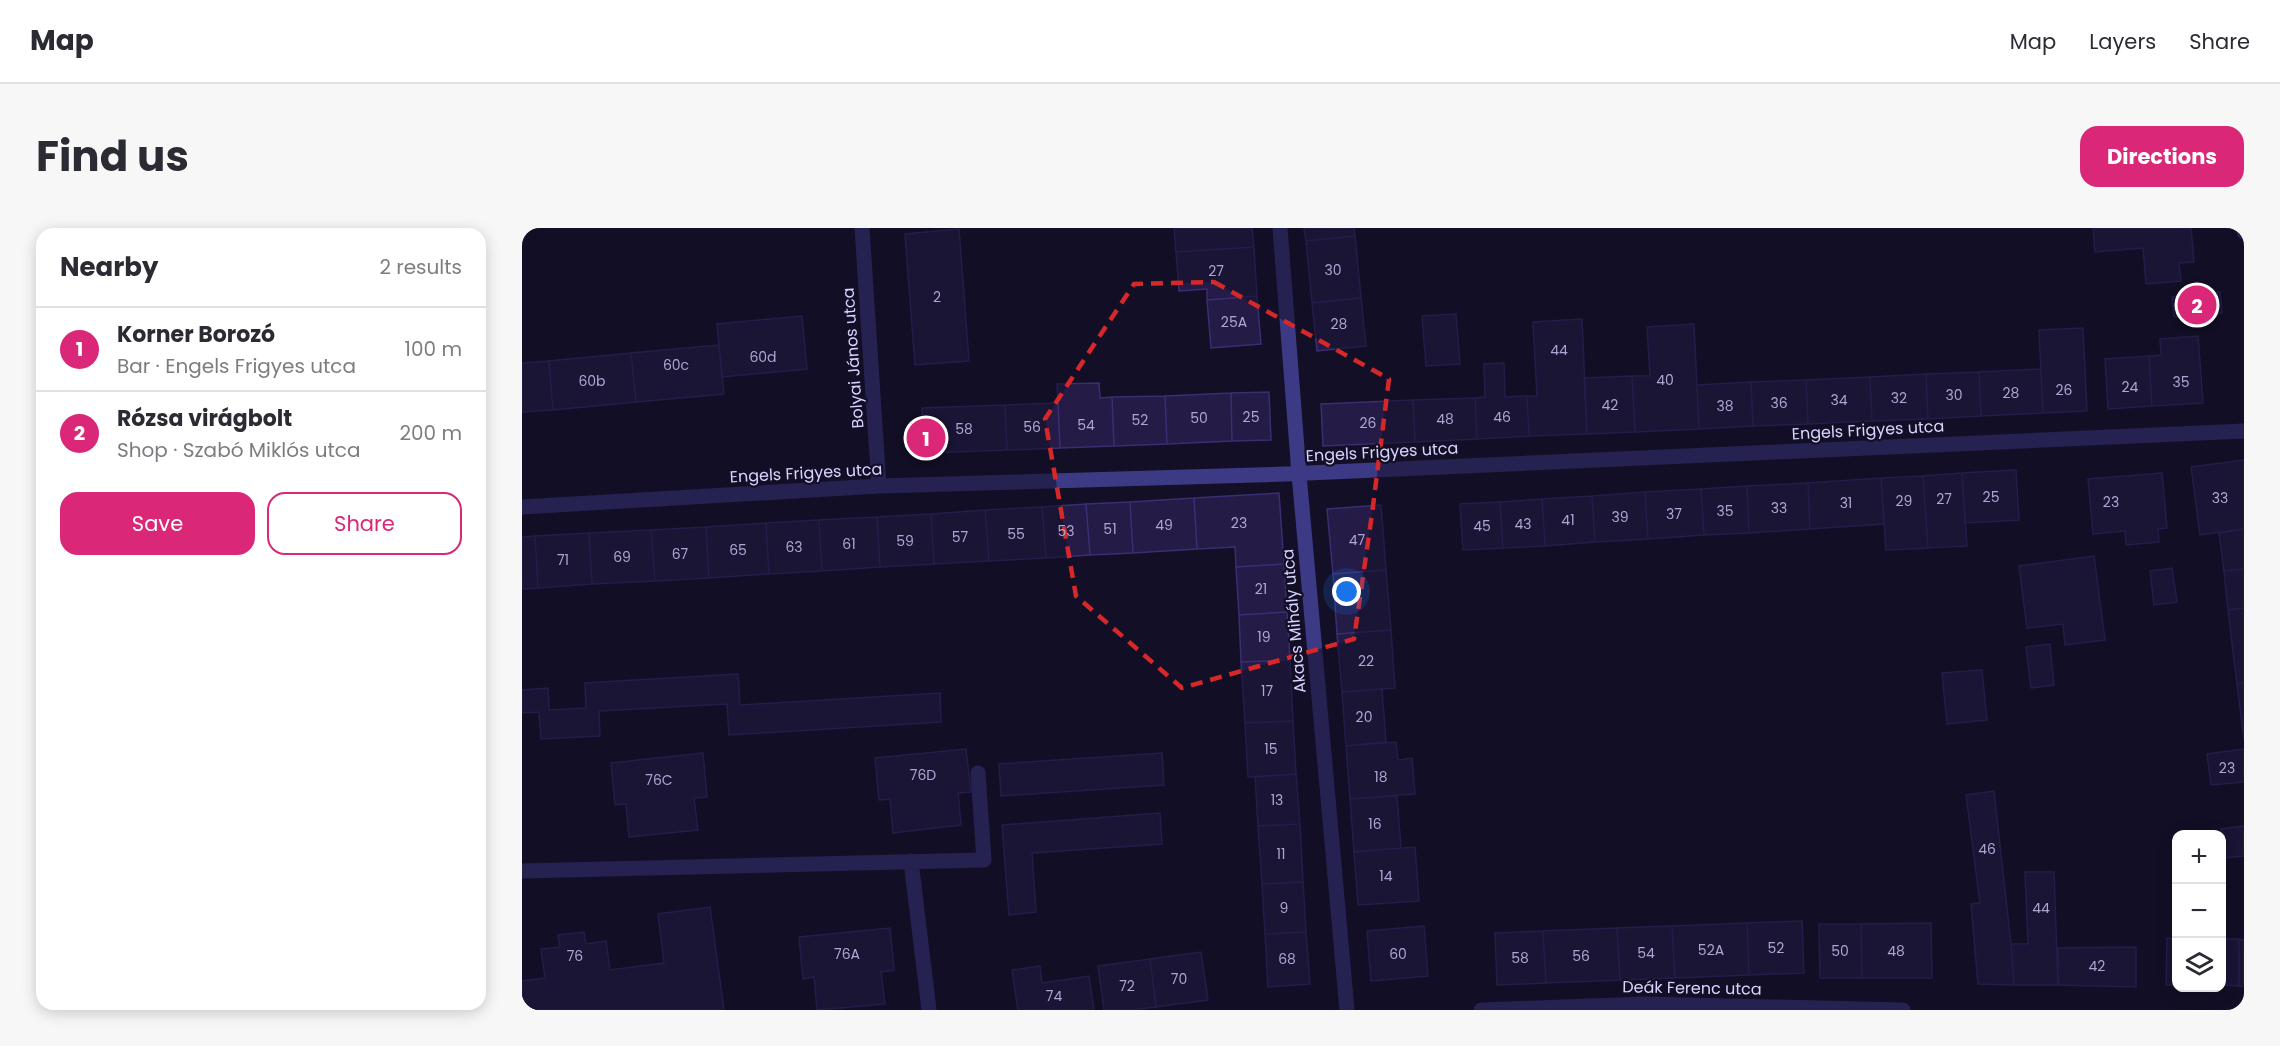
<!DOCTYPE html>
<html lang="en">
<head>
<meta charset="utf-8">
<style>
	:root { --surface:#fff; --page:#f7f7f7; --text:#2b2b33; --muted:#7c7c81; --line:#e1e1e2; --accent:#db2777 }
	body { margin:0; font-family:Poppins,sans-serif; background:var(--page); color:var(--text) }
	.controls { position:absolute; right:18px; bottom:18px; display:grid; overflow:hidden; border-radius:12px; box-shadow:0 3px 15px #0003 }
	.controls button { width:54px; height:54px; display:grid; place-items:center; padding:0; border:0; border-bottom:2px solid var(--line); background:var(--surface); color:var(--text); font:30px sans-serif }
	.you { position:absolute; left:825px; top:364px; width:21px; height:21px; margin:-15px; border:4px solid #fff; border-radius:50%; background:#1a73e8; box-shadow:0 0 0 9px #1a73e833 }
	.badge { display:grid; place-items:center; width:39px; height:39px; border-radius:50%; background:var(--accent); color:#fff; font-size:20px; font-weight:700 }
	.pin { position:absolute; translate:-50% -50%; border:3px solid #fff; box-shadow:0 2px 6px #0006 }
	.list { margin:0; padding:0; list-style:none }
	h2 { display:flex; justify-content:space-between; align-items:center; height:78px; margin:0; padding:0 24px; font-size:26px }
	h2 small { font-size:20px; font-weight:400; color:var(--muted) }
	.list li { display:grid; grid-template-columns:39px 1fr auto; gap:18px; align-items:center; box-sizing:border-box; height:84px; padding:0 24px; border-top:2px solid var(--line) }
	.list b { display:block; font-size:22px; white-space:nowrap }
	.list p { margin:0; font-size:20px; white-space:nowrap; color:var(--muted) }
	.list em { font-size:20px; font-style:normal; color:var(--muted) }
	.actions { display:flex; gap:12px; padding:18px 24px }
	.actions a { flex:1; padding:14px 0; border:2px solid var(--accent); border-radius:18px; text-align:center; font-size:21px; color:var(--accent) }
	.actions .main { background:var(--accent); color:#fff }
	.icon { flex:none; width:33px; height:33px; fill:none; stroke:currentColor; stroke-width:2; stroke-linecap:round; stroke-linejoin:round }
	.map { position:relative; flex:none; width:1722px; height:782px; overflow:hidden; border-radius:18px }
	header { display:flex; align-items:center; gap:36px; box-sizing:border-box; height:84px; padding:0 30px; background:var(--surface); border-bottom:2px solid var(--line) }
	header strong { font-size:28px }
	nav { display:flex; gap:33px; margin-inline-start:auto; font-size:21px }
	.intro { display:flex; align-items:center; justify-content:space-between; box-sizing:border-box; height:144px; padding:0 36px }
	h1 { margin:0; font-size:42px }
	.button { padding:15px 27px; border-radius:18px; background:var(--accent); color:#fff; font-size:21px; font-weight:700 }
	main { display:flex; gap:36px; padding:0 36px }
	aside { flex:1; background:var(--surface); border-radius:18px; box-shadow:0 3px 15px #0003 }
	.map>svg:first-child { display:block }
	.building { fill:#241b47; stroke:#3b2d73; stroke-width:1.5 }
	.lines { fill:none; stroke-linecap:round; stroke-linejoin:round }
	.lane { stroke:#3d3a85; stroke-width:15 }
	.street { stroke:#3d3a85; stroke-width:15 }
	.marked { fill:none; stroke:#d62828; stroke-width:4.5; stroke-dasharray:12 8; stroke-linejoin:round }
	.labels { text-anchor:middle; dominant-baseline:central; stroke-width:4.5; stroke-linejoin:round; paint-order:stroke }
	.number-label { font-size:14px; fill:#aca6d1 }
	.street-label { font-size:16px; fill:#d9d4ff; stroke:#130f26 }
</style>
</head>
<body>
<header>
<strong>Map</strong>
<nav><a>Map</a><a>Layers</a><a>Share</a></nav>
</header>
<div class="intro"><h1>Find us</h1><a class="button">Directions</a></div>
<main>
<aside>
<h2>Nearby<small>2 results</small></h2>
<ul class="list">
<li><span class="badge">1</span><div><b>Korner Borozó</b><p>Bar · Engels Frigyes utca</p></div><em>100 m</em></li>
<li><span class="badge">2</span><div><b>Rózsa virágbolt</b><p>Shop · Szabó Miklós utca</p></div><em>200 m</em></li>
</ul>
<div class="actions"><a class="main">Save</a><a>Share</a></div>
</aside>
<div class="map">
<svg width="1722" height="782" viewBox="0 0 1722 782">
	<rect width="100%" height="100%" fill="#130f26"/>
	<!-- building -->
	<path class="building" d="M652 0H730L732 19 654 24Z
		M782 0H832L833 8 784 13Z
		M1571 0H1669L1672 34 1657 35 1659 53 1624 56 1621 20 1573 24Z
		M437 1 447 133 393 137 383 6Z
		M833 8 839 70 790 75 784 13Z
		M732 19 735 68 685 72V61L657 63 654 24Z
		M1698 64 1700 85 1652 89 1650 69Z
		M735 68 739 116 689 120 685 72Z
		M839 70 844 118 795 123 790 75Z
		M934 86 938 136 904 138 900 88Z
		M280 88 285 141 200 149 195 96Z
		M1060 91 1065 206 1007 208 1005 168H1015L1011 94Z
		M1172 96 1177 201 1113 204 1110 148H1128L1125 99Z
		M1561 100 1565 183 1521 185 1517 102Z
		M1676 108 1681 175 1630 178 1627 128 1639 127 1638 111Z
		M197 117 202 166 114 174 109 125Z
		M109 125 114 174 31 182 27 133Z
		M1627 128 1630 178 1586 181 1583 131Z
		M27 133 31 182 0 184V135Z
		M982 135 983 169 1005 168 1007 208 955 211 953 170 963 169 962 136Z
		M1519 141 1521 185 1459 188 1457 144Z
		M1457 144 1459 188 1406 191 1404 146Z
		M1404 146 1406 191 1350 193 1348 149Z
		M1110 148 1113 204 1065 206 1062 150Z
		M1348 149 1350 193 1286 196 1284 152Z
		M1284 152 1286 196 1231 198 1229 154Z
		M1229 154 1231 198 1177 201 1175 157Z
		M577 155 578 170 590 169 592 218 538 220 535 156Z
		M747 164 749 212 710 213 709 165Z
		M709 165 710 213 645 216 643 168Z
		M643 168 645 216 592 218 590 169Z
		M953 170 955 211 893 214 891 172Z
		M891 172 893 214 801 218 799 176Z
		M536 175 538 220 485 222 483 177Z
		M483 177 485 222 402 225 400 180Z
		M1722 232V301L1678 307 1669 239Z
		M1494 242 1497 292 1443 295 1440 245Z
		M1440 245 1445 318 1406 320 1401 248Z
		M1640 245 1645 300 1636 301 1637 314 1604 317 1603 303 1571 306 1566 251Z
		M1401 248 1406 320 1364 322 1359 250Z
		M1359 250 1362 296 1288 301 1286 255Z
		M1286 255 1288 301 1227 305 1225 258Z
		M1225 258 1227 305 1182 307 1179 261Z
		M1179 261 1182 307 1126 311 1123 264Z
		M1123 264 1126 311 1073 314 1070 268Z
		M757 265 762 336 714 339 713 319 675 321 672 270Z
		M1070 268 1073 314 1023 318 1020 271Z
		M672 270 675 321 611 325 608 274Z
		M1020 271 1023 318 981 320 978 274Z
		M608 274 611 325 568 327 564 276Z
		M978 274 981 320 941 322 938 276Z
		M564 276 568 327 524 330 520 279Z
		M859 277 864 342 811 346 805 281Z
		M520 279 524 330 467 333 463 282Z
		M463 282 467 333 412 336 409 286Z
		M409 286 412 336 358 339 355 289Z
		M355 289 358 339 300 343 297 292Z
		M297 292 300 343 247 346 244 295Z
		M244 295 247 346 187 350 184 299Z
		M184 299 187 350 133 353 129 302Z
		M1722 301V341L1702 343 1697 305Z
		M129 302 133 353 70 356 67 305Z
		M67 305 70 356 16 360 13 308Z
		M13 308 16 360 0 361V309Z
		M1572 328 1583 412 1543 417 1541 396 1505 400 1497 338Z
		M762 336 765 384 717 387 714 339Z
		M1650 340 1655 374 1632 377 1628 343Z
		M1722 341V380L1706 382 1702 343Z
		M864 342 869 402 815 406 811 346Z
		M1722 380V455L1715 456 1706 382Z
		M765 384 768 432 719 434 717 387Z
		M869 402 873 460 820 464 815 406Z
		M1528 416 1532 457 1509 460 1504 419Z
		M768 432 771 493 723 495 719 434Z
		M1460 442 1465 492 1425 496 1420 445Z
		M216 446 218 477 418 465 419 494 207 507 205 476 77 483 78 508 19 511 17 484 0 485V462L26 460 27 482 64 480 63 455Z
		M1722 455V512L1715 456Z
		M860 461 864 514 824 518 820 464Z
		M771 493 774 546 726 549 723 495Z
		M874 514 876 532 890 530 893 566 828 571 824 518Z
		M444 521 449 564 436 565 439 597 371 605 368 571 357 572 353 530Z
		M1722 521V554L1689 557 1685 526Z
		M181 525 185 569 172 570 176 602 107 609 104 576 93 577 89 535Z
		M640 525 642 557 479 568 477 536Z
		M774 546 778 596 736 598 733 549Z
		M1472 563 1489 716 1492 757 1456 756 1449 676 1458 675 1444 567Z
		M875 568 879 620 832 624 828 571Z
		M638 585 640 616 510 625 514 684 487 687 480 597Z
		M778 596 781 654 740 656 736 598Z
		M1722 598V628L1703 630 1699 601Z
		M893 619 897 673 836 677 832 624Z
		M1503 644H1532L1536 757H1492L1489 716H1506Z
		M781 654 784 704 743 706 740 656Z
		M188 679 202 782H0V753L23 750 19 721 38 719 36 707 62 704 64 716 84 713 88 742 142 735 136 686Z
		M1280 693 1282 745 1227 747 1225 695Z
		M1225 695 1227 747 1153 750 1150 698Z
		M1409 695 1410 750H1340L1339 696Z
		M1297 696H1339L1340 750H1298Z
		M902 698 906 748 849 753 845 703Z
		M1150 698 1153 750 1098 752 1095 700Z
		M368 700 372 742 359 744 363 776 295 782 292 749 281 751 277 709Z
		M1095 700 1098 752 1024 755 1021 703Z
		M1021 703 1024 755 975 757 973 705Z
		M784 704 788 756 746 759 743 706Z
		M1645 710 1654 711V757H1644Z
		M1700 711H1717V758L1700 757Z
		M1717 711 1722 712V758H1717Z
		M1614 719V759L1536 757V720Z
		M679 724 686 772 634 779 628 731Z
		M628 731 634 779 609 782H582L576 738Z
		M518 738 520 755 567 748 572 782H496L490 742Z"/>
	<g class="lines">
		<!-- lane -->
		<path class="lane" d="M389 633 407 782
			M0 643 462 632 456 545"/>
		<!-- street -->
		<path class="street" d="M340 0 357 258
			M758 0 777 246 825 782
			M1721 0 1722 4
			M0 279 357 258 764 246 1722 203
			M959 782 1122 776 1381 782"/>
	</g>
	<!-- marked area -->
	<path d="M0 0H1722V782H0ZM692 54 867 151 850 286 832 411 660 460 554 368 523 191 612 56Z" fill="#130f26" fill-opacity=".55" fill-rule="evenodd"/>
	<path class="marked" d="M692 54 867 151 850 286 832 411 660 460 554 368 523 191 612 56Z"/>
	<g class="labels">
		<!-- number labels -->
		<g class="number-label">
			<text x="811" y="42">30</text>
			<text x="694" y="43">27</text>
			<text x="415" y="69">2</text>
			<text x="712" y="94">25A</text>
			<text x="817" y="96">28</text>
			<text x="1037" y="122">44</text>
			<text x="241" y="129">60d</text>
			<text x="154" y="137">60c</text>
			<text x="1143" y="152">40</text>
			<text x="70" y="153">60b</text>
			<text x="1659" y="154">35</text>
			<text x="1608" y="159">24</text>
			<text x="1542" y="162">26</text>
			<text x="1489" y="165">28</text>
			<text x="1432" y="167">30</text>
			<text x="1377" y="170">32</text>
			<text x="1317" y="172">34</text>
			<text x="1257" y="175">36</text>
			<text x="1088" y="177">42</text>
			<text x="1203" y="178">38</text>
			<text x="729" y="189">25</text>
			<text x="980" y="189">46</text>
			<text x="677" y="190">50</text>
			<text x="923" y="191">48</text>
			<text x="618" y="192">52</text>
			<text x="846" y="195">26</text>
			<text x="564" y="197">54</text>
			<text x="510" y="199">56</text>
			<text x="442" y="201">58</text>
			<text x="1469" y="269">25</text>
			<text x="1698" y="270">33</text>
			<text x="1422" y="271">27</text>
			<text x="1382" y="273">29</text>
			<text x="1589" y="274">23</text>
			<text x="1324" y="275">31</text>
			<text x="1257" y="280">33</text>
			<text x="1203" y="283">35</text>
			<text x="1152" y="286">37</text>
			<text x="1098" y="289">39</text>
			<text x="1046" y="292">41</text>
			<text x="717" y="295">23</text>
			<text x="1001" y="296">43</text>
			<text x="642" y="297">49</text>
			<text x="960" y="298">45</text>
			<text x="588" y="301">51</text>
			<text x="544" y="303">53</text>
			<text x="494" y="306">55</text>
			<text x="438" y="309">57</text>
			<text x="835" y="312">47</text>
			<text x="383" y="313">59</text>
			<text x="327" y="316">61</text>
			<text x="272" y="319">63</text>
			<text x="216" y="322">65</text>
			<text x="158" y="326">67</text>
			<text x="100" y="329">69</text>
			<text x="41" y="332">71</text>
			<text x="739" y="361">21</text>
			<text x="742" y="409">19</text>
			<text x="844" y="433">22</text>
			<text x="745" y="463">17</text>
			<text x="842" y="489">20</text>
			<text x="749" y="521">15</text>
			<text x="1705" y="540">23</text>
			<text x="401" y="547">76D</text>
			<text x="859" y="549">18</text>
			<text x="137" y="552">76C</text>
			<text x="755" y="572">13</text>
			<text x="853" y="596">16</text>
			<text x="1465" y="621">46</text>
			<text x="759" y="626">11</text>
			<text x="864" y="648">14</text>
			<text x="762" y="680">9</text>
			<text x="1519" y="680">44</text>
			<text x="1254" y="720">52</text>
			<text x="1189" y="722">52A</text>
			<text x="1318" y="723">50</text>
			<text x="1374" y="723">48</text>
			<text x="1124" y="725">54</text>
			<text x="325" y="726">76A</text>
			<text x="876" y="726">60</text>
			<text x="53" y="728">76</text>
			<text x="1059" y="728">56</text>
			<text x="998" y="730">58</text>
			<text x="765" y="731">68</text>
			<text x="1575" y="738">42</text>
			<text x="657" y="751">70</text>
			<text x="605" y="758">72</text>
			<text x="532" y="768">74</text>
		</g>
		<!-- street labels -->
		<g class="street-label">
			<text transform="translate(331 130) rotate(-94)">Bolyai János utca</text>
			<text transform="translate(1346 202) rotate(-3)">Engels Frigyes utca</text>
			<text transform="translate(860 224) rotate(-3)">Engels Frigyes utca</text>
			<text transform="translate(284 245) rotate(-3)">Engels Frigyes utca</text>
			<text transform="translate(772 393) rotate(-95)">Akacs Mihály utca</text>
			<text transform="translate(1170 760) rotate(1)">Deák Ferenc utca</text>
		</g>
	</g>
</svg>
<div class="controls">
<button>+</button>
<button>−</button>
<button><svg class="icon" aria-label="layers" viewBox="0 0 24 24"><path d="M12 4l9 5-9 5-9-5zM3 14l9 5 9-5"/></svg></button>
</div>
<div class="you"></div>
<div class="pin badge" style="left:404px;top:210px">1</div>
<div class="pin badge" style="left:1675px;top:77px">2</div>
</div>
</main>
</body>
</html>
